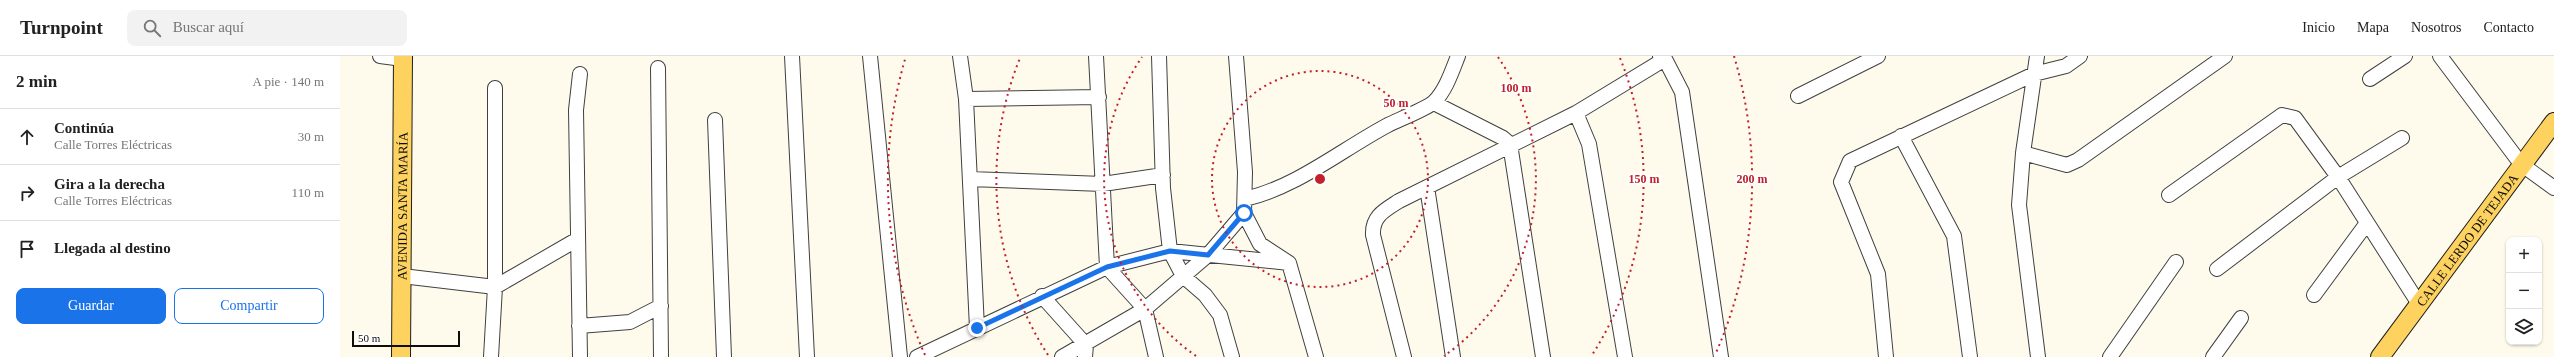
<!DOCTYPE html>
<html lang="es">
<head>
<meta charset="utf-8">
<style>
	:root { --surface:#fff; --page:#f2f2f2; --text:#222; --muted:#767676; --line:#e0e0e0; --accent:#1a73e8 }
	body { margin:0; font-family:"Times New Roman",serif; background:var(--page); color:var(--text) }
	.controls { position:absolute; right:12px; bottom:12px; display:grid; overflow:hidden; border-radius:8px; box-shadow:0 1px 3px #0004 }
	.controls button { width:36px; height:36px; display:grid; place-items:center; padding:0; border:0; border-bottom:1px solid var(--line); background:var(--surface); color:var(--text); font:20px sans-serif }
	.scale { position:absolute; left:12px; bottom:10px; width:108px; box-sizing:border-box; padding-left:4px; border:2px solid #0d0d0d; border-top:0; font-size:11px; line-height:14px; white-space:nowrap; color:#0d0d0d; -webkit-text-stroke:3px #fff; paint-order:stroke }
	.stop { position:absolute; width:12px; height:12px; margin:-9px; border:3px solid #1a73e8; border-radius:50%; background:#fff }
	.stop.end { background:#1a73e8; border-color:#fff; box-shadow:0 1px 4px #0008 }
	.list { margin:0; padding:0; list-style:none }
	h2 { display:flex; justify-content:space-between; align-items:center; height:52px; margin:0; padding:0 16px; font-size:17px }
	h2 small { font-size:13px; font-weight:400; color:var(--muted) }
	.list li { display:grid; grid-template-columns:26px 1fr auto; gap:12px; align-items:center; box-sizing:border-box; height:56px; padding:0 16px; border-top:1px solid var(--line) }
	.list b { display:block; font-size:15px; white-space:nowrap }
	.list p { margin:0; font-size:13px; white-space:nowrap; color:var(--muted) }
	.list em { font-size:13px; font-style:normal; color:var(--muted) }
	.actions { display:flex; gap:8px; padding:12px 16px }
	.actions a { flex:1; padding:9px 0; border:1px solid var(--accent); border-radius:8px; text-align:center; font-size:14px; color:var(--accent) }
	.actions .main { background:var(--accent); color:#fff }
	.icon { flex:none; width:22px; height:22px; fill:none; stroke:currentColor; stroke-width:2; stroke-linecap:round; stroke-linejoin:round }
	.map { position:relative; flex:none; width:2214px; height:301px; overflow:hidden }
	header { display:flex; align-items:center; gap:24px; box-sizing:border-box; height:56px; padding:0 20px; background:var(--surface); border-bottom:1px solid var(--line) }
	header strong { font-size:19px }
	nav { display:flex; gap:22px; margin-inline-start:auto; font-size:14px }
	.search { width:280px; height:36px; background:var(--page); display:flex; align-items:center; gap:10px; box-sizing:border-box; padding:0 14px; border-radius:8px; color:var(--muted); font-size:15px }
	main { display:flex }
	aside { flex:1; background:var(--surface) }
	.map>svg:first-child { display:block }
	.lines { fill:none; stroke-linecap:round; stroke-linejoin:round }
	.minor-casing { stroke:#404040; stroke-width:16 }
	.major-casing { stroke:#1e1e1e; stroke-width:20 }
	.minor { stroke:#fff; stroke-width:14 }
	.major { stroke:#fdd25e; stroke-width:18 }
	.route { stroke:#1a73e8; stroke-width:5 }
	.ring { fill:none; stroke:#c1202c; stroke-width:2; stroke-dasharray:2 4 }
	.labels { text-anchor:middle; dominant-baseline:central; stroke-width:4; stroke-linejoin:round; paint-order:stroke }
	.street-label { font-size:13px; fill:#0d0d0d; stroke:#fff }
	.centre { fill:#c1202c; stroke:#fff; stroke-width:2 }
	.ring-label { font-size:12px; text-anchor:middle; font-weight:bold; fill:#c1202c; stroke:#fff; stroke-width:4; stroke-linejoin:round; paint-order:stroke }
</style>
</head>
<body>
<header>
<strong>Turnpoint</strong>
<div class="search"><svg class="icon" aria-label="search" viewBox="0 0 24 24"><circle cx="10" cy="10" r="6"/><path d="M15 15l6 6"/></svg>Buscar aquí</div>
<nav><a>Inicio</a><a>Mapa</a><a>Nosotros</a><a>Contacto</a></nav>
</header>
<main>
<aside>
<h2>2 min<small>A pie · 140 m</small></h2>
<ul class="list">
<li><svg class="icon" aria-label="ahead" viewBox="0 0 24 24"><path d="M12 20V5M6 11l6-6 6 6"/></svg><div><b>Continúa</b><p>Calle Torres Eléctricas</p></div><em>30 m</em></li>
<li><svg class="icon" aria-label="right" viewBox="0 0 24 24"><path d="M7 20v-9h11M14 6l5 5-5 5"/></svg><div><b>Gira a la derecha</b><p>Calle Torres Eléctricas</p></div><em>110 m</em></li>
<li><svg class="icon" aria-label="arrive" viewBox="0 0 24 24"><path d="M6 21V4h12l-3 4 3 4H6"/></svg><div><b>Llegada al destino</b></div></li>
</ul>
<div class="actions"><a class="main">Guardar</a><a>Compartir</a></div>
</aside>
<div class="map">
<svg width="2214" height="301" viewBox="0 0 2214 301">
	<rect width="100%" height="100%" fill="#fffbec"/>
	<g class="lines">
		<!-- minor casing -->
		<g class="minor-casing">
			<path id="minor" d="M40 0 63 3
				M452 0 467 301
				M530 0 560 301
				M620 0 626 43 637 272
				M756 0 767 211 805 253 816 301
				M819 0 823 132 830 195 843 220 865 239 880 259 892 301
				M896 0 905 116 904 157 920 188 949 207 976 301
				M1320 0 1325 3 1342 36 1381 301
				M1697 0 1683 97 1679 149 1698 301
				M2100 0 2181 108 2214 132
				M318 12 321 301
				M240 18 236 54 240 301
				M2030 23 2065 0
				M1458 40 1538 0
				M626 43 759 41
				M1094 47 1163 82 1170 88 1203 301
				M1236 57 1249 88 1285 301
				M375 64 384 301
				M1561 80 1614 180 1630 301
				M1683 97 1727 109 1738 104 1885 0
				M630 123 763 128 823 119
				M1087 131 1113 301
				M1829 139 1942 59 1955 62 1998 121 2079 248
				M905 143C957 131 1001 94 1048 69 1058 64 1088 52 1094 46 1106 34 1112 15 1118 0
				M1877 213 1998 121 2062 82
				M62 220 155 231 238 183
				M1974 239 2027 167
				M702 240 746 289 745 301
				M239 270 290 266 321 250
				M151 301 155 231V32
				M577 301 767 211 830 195 949 207
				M722 301 805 253 868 199 904 157
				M1064 301 1033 179C1032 160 1045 154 1059 145L1236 57 1325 3
				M1546 301 1538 218 1501 126 1510 105 1694 18 1726 10 1740 0
				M1770 301 1836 206
				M1873 301 1901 262"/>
		</g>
		<!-- major casing -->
		<g class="major-casing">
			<g id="major">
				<path id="s1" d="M61 301 63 0"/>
				<path id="s2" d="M2040 301 2214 66"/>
			</g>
		</g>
		<!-- minor -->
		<use href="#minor" class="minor"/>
		<!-- major -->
		<use href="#major" class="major"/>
	</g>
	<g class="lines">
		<!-- route -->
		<path class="route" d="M637 272 767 211 830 195 868 199 904 157"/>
	</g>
	<!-- distance rings -->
	<g class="ring">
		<circle cx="980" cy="123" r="108"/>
		<path d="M856 300A216 216 0 0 1 802 1M1158 1A216 216 0 0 1 1104 300"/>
		<path d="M708 299A324 324 0 0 1 680 2M1280 2A324 324 0 0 1 1252 299"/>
		<path d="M585 299A432 432 0 0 1 566 0M1394 0A432 432 0 0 1 1375 299"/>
	</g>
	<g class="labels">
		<!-- street labels -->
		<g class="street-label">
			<text stroke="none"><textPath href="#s1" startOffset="151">AVENIDA SANTA MARÍA</textPath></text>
			<text stroke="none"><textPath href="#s2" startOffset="146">CALLE LERDO DE TEJADA</textPath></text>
		</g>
	</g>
	<circle cx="980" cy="123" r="6" class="centre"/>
	<g class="ring-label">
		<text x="1176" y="36">100 m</text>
		<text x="1056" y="51">50 m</text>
		<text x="1304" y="127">150 m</text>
		<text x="1412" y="127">200 m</text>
	</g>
</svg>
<div class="controls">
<button>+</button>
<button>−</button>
<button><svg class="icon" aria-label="layers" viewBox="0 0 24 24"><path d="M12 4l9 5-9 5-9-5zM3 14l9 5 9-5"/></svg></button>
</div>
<div class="scale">50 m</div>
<div class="stop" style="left:904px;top:157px"></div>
<div class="stop end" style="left:637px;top:272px"></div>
</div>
</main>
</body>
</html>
